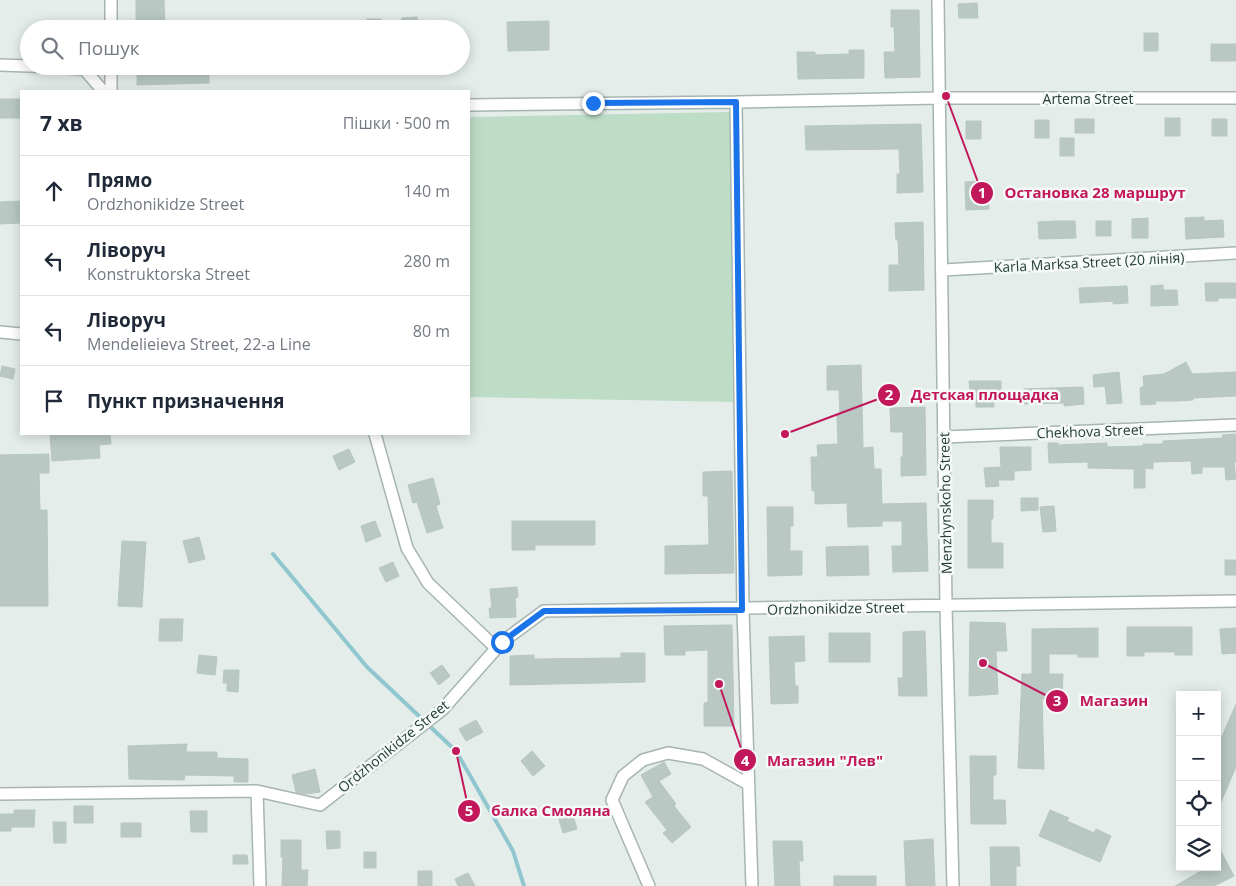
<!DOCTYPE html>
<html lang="uk">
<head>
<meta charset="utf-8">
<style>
	:root { --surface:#fff; --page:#f6f6f7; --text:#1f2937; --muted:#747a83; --line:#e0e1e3 }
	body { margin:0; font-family:"Open Sans",sans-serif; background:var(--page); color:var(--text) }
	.controls { position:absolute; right:15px; bottom:15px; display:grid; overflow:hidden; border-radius:0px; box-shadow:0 2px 12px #0003 }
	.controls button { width:45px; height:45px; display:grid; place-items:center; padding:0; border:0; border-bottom:1px solid var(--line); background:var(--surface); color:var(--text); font:25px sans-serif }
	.stop { position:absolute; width:15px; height:15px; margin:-11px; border:4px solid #1a73e8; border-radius:50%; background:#fff }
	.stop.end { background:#1a73e8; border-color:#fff; box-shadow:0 1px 5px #0008 }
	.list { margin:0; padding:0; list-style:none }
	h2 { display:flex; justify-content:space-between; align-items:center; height:65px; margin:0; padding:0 20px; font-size:21px }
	h2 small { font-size:16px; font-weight:400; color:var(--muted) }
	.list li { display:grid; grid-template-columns:32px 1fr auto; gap:15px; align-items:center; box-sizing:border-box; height:70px; padding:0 20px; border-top:1px solid var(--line) }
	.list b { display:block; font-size:19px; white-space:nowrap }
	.list p { margin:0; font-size:16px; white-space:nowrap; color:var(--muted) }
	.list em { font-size:16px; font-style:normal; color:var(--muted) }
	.icon { flex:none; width:28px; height:28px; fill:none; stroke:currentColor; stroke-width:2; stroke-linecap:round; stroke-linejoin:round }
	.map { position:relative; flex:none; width:1236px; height:886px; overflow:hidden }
	.search { position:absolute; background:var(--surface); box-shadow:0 2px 12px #0003; left:20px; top:20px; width:450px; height:55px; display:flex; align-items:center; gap:12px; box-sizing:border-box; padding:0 18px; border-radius:28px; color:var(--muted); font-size:19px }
	.panel { position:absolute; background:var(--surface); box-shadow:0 2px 12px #0003; left:20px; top:90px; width:450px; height:345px; border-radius:0px }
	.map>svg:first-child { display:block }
	.green { fill:#beddc6 }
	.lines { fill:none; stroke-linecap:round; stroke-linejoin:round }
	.stream { stroke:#8fc6cf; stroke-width:4 }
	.building { fill:#b9c8c2; stroke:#b7c6c0 }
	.minor-casing { stroke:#a7b5b0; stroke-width:14 }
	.minor { stroke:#fff; stroke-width:11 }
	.route { stroke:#1a73e8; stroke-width:6 }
	.labels { text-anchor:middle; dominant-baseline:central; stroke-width:5; stroke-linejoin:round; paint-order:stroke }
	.street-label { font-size:14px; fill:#243e37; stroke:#f5f9f7 }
	.leader { fill:none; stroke:#c2185b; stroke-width:2 }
	.callout-dot { fill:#c2185b; stroke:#f5f9f7; stroke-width:2 }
	.mark-label { font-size:15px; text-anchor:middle; font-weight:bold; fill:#fff }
	.callout-label { font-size:15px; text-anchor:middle; font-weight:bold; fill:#c2185b; stroke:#f5f9f7; stroke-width:5; stroke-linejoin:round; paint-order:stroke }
</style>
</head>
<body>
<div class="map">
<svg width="1236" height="886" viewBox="0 0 1236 886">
	<rect width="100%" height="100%" fill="#e4ede9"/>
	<!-- green -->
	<path class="green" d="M730 112 733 402 469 397V117Z"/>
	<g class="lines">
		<!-- stream -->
		<path class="stream" d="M273 554 367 667 456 751 513 851 524 886"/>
	</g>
	<!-- building -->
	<path class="building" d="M136 0H164L165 29H136Z
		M977 3 978 18H959L958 4Z
		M891 10H919L920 77 885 78 884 52H895L894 27H891Z
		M417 17 418 29H398L402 18Z
		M367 19H381L384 29H365Z
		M549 21V50L508 51 507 22Z
		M1144 33H1158V51H1144Z
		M1211 44H1236V61H1211Z
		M849 50H864V78L798 79 797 52H815V55L849 54Z
		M137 66H209V83L137 85Z
		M0 99H21V118H0Z
		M1165 118H1180V136H1165Z
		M1075 119H1094V133H1075Z
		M1212 119H1227V136H1212Z
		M1035 120H1049V138H1035Z
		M966 121H981V139H966Z
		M921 124 923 192 897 193V174H900L899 149 806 150 805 126Z
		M1060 138H1074V156H1060Z
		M988 181 989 209 966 210 965 182Z
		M21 201V223L0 224V202Z
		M1204 217V221L1223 220 1224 237 1186 239 1185 218Z
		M1148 218V238H1132V219Z
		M1056 221H1075L1076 238 1039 239 1038 222Z
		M1096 221H1111V236H1096Z
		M923 222 924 290 889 291V265H899L898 240H896L895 223Z
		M1205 283H1236V298H1218V301H1206Z
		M1163 285V290H1177L1178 305 1151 306V286Z
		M1127 286 1128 303 1113 304V301L1080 303 1079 288Z
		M1186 362 1192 374 1236 372V396L1193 398V400L1179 401H1155L1156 404 1141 405 1140 388 1144 386 1143 376 1164 374Z
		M861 365 863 448 873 447 874 469H881L882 504 926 503 928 571 893 572 892 546H902V521H882V526L848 527 847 503 815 504V491H812L811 457H818L817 445 838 444 837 415H840L839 390H827V366Z
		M2 366 15 369 13 379 0 376Z
		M1119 372 1122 403 1107 404 1105 386 1094 387 1093 375Z
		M969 381H1001V394L994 395V407H976V393L970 394Z
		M1083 387 1084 404 1064 406V403L1024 404V389Z
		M925 407 926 475 901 476V457H903V432H891L890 408Z
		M50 434H110L111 444 99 445 100 458 52 461Z
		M1236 434V462H1234L1236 479 1226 480 1225 467H1202V473L1192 474 1191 461 1153 462V469L1145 468V488H1134V469L1088 468V462L1049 463 1048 443H1058V445L1107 443V447L1144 446 1143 444H1163V441L1223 438 1222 435Z
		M1000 447H1031V470L1014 471V480H998L999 486 986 487 984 468 1001 467Z
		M349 449 355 462 339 470 333 456Z
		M49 454V473H39L40 510H47L48 606H0V455Z
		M732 471 734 573 665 574V546L709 545 708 496H703V472Z
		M433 478 440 504 436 506 443 528 427 533 417 502 413 503 408 485Z
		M1021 498H1038V510L1021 511Z
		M968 500H993V519H991V543H1003V568H968Z
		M1054 506 1056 531 1043 532 1040 507Z
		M767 507H793V526H790V551H802V575L768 576Z
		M375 521 381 536 366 542 361 526Z
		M512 521H595V545H535V550H512Z
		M199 537 205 559 189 563 183 541Z
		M122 541 146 542 142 607 118 606Z
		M868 546 869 575 827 576 826 547Z
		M1225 560H1236V575H1225Z
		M393 562 399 576 386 582 379 568Z
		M517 587 518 597 515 598 516 617 490 618 489 608H492L490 589Z
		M160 619H183L182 641H159Z
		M970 622 1005 623 1007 651H996L998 694 969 696Z
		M732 625 734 726H704V703L708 702V650L685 651V655H665L664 626Z
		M1127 627H1192V655H1175V652H1144V656H1127Z
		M1098 628V657H1078V654H1049V674H1063L1062 699H1042L1044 769 1018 768 1022 674H1032V629Z
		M1236 628V653L1222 654 1220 629Z
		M925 631 927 696H899L898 678H903V632Z
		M829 633H870V662H829Z
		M804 636 805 661 794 662 795 686H798V703L771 704 769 637Z
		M621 653H645V682L510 685V656L534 655V659L621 658Z
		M199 655 217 657 215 675 197 673Z
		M442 665 450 676 439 685 430 673Z
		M224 670H239L238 692 227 691V683H223Z
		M1236 704V767L1217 811V748Z
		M476 720 483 732 466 741 459 729Z
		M187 744 186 752H217V758L248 759V782H234V776L185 775 184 780 129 779 128 746Z
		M532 751 545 766 533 776 521 761Z
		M970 756H996V775H993V800H1005L1006 824H971Z
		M664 762 671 774 659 781 676 804 674 806 691 827 672 843 663 833 667 830 645 802 653 797 641 775Z
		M315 769 320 792 306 794 296 792 292 775Z
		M74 806H93V823H74Z
		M14 810H35L34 827H11V831H0V814H14Z
		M1050 810 1069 818 1067 821 1094 833 1096 829 1111 836 1100 862 1039 836Z
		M190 811H207V832H191Z
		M572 812 577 829 563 833 558 816Z
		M53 822H66V843H54Z
		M121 823H141V837H121Z
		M326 831H340V848L327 849Z
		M933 839 935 886H906L904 841Z
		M281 840H301V870H308L307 886H282L283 857H281Z
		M773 841H802L803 861H799L800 886H775Z
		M1217 844 1234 876 1214 886H1175L1208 867H1217Z
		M990 847H1019L1020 866H1016V886H991Z
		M364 852H376V868H364Z
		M233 855H247L248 864H233Z
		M418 871H432V886H418Z
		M468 873 475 886H458L455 879Z
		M834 876H876V886H834Z"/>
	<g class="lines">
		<!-- minor casing -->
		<g class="minor-casing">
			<path id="minor" d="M111 0V29
				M938 0 946 606 953 886
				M0 65 29 66
				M30 66 84 69 103 91
				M111 66V91
				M736 102 743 610 752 886
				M469 105 736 102 939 98H1236
				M943 270 1236 253
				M0 332 21 334
				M375 434 407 548 428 583 496 648
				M944 437 1236 425
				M257 791 260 886
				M0 794 257 791 320 805 442 710 502 642 544 611 1236 601
				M649 886 612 800 623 776 643 760 668 753 703 759 748 784"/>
		</g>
		<!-- minor -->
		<use href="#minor" class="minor"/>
	</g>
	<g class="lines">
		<!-- route -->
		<path class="route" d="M502 642 544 611 742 610 736 102 593 103"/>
	</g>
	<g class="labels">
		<!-- street labels -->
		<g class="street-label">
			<text x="1088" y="98">Artema Street</text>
			<text transform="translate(1089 262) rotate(-3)">Karla Marksa Street (20 лiнiя)</text>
			<text transform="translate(1090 431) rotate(-2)">Chekhova Street</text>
			<text transform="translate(945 503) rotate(-91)">Menzhynskoho Street</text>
			<text transform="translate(836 608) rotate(-1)">Ordzhonikidze Street</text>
			<text transform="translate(393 746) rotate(-39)">Ordzhonikidze Street</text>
		</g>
	</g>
	<!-- callouts -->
	<path class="leader" d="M946 96L982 193M785 434L889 395M983 663L1057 701M719 684L745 760M456 751L469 811"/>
	<g class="callout-dot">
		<circle cx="946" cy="96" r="5"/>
		<circle cx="785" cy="434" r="5"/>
		<circle cx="983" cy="663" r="5"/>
		<circle cx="719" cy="684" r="5"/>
		<circle cx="456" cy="751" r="5"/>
		<circle cx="982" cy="193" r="12"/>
		<circle cx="889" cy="395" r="12"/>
		<circle cx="1057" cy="701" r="12"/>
		<circle cx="745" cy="760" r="12"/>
		<circle cx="469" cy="811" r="12"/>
	</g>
	<g class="mark-label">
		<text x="982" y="198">1</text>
		<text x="889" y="400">2</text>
		<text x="1057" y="706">3</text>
		<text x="745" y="766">4</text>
		<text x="469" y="816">5</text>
	</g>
	<g class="callout-label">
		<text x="1095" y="198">Остановка 28 маршрут</text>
		<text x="985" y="400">Детская площадка</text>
		<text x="1114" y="706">Магазин</text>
		<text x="825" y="766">Магазин "Лев"</text>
		<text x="551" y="816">балка Смоляна</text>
	</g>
</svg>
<div class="controls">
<button>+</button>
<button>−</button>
<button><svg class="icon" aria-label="locate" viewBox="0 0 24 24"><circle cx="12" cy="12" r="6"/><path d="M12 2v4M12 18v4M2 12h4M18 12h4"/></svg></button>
<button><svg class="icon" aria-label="layers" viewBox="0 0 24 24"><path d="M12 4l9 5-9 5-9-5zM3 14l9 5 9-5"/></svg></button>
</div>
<div class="stop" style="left:502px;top:642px"></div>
<div class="stop end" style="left:593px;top:103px"></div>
<div class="search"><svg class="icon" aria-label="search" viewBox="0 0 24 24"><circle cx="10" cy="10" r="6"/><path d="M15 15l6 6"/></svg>Пошук</div>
<section class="panel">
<h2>7 хв<small>Пішки · 500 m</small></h2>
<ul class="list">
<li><svg class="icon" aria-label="ahead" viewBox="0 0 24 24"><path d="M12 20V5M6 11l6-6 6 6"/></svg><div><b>Прямо</b><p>Ordzhonikidze Street</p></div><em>140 m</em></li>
<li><svg class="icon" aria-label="left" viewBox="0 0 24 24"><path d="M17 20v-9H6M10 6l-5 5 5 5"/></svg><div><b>Ліворуч</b><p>Konstruktorska Street</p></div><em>280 m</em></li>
<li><svg class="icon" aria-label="left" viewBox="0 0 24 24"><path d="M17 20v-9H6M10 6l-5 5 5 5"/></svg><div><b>Ліворуч</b><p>Mendelieieva Street, 22-a Line</p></div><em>80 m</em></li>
<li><svg class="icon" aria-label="arrive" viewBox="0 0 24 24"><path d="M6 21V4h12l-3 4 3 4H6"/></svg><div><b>Пункт призначення</b></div></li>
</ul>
</section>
</div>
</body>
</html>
